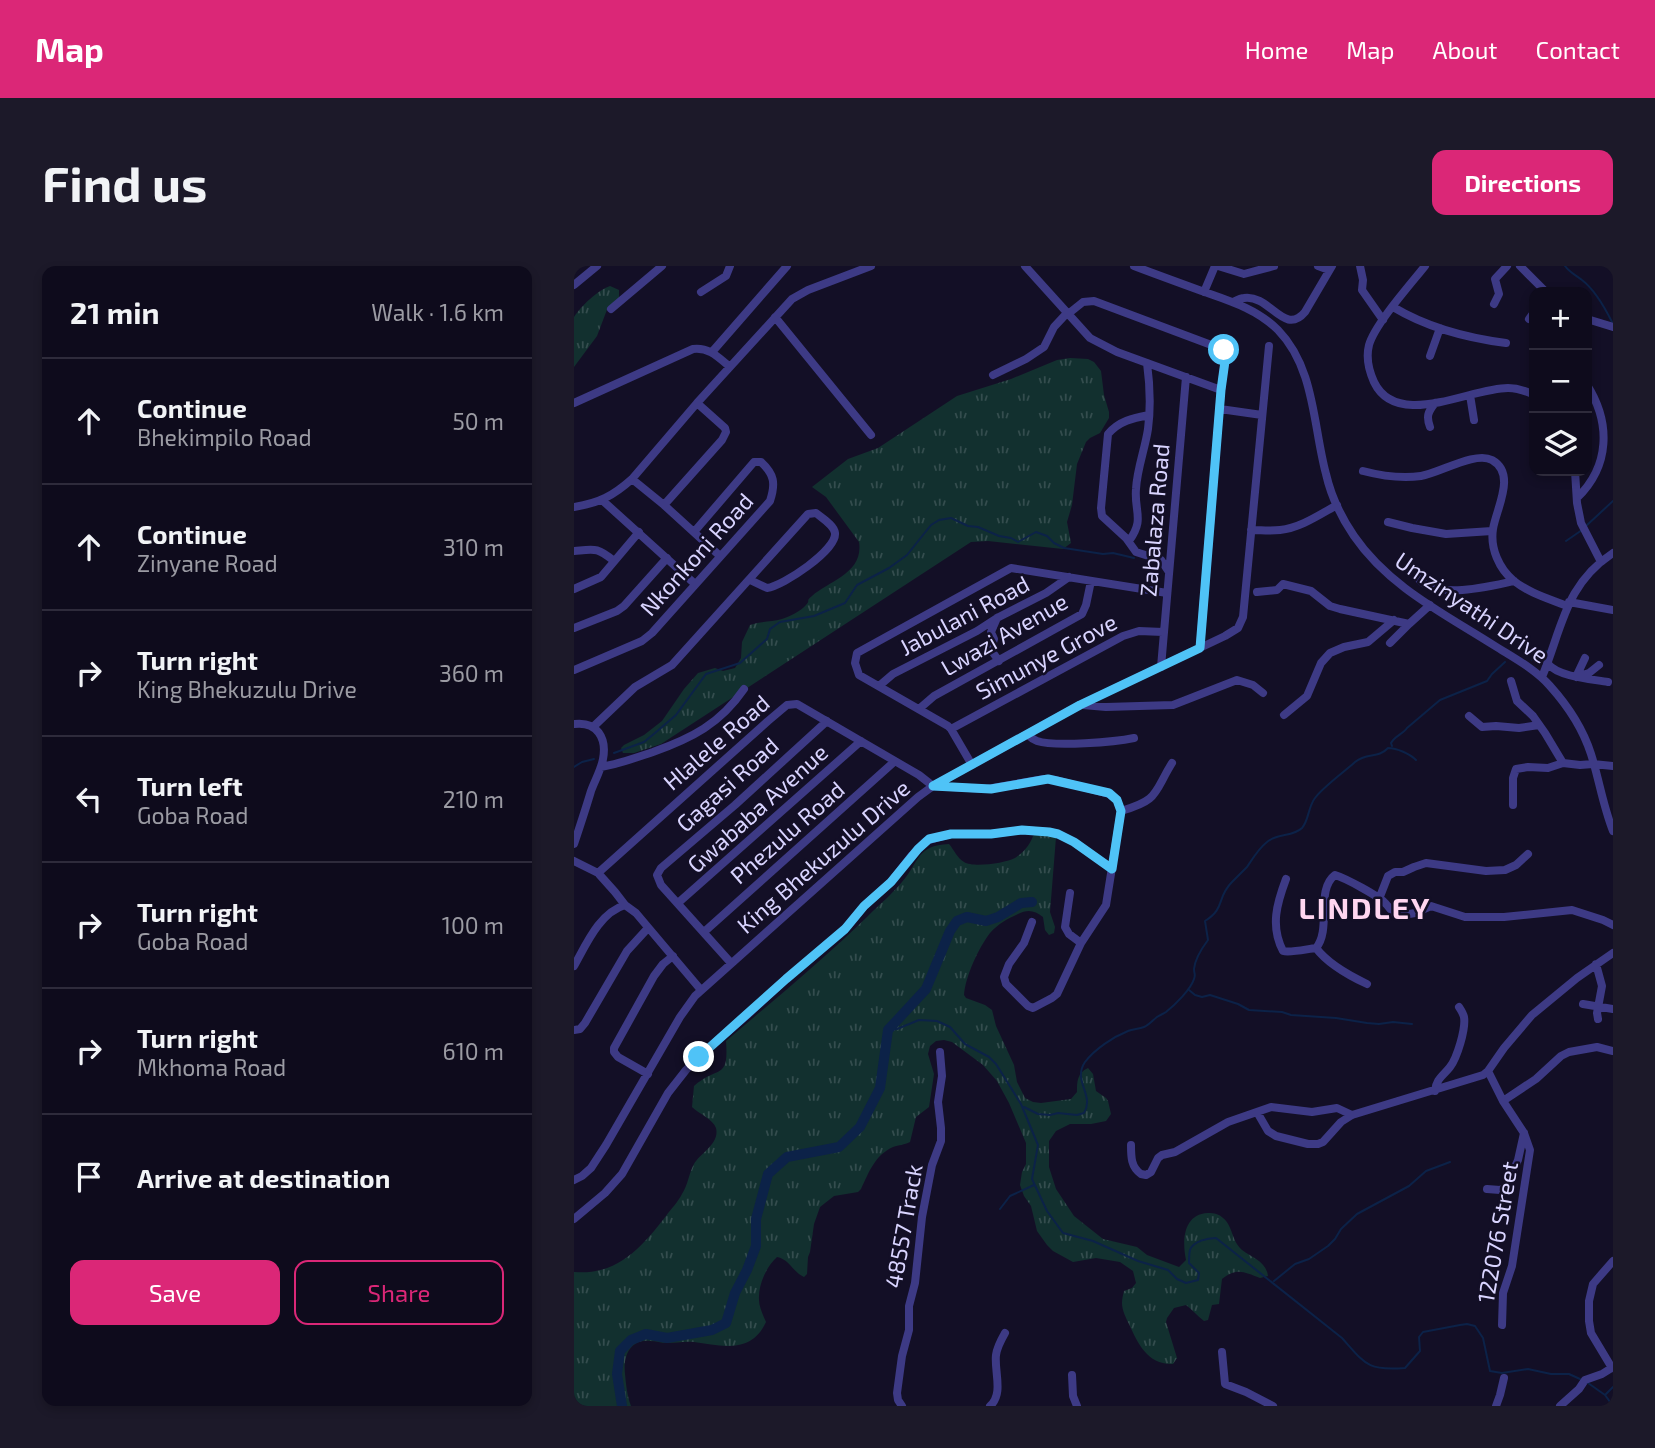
<!DOCTYPE html>
<html lang="en">
<head>
<meta charset="utf-8">
<style>
	:root { --surface:#0e0b1c; --page:#1c1929; --text:#f1f3f6; --muted:#9b9ba3; --line:#2e2b3b; --accent:#db2777 }
	body { margin:0; font-family:"Exo 2",sans-serif; background:var(--page); color:var(--text) }
	.controls { position:absolute; right:21px; top:21px; display:grid; overflow:hidden; border-radius:14px; box-shadow:0 4px 10px #0003 }
	.controls button { width:63px; height:63px; display:grid; place-items:center; padding:0; border:0; border-bottom:2px solid var(--line); background:var(--surface); color:var(--text); font:35px sans-serif }
	.stop { position:absolute; width:21px; height:21px; margin:-16px; border:5px solid #4fc3f7; border-radius:50%; background:#fff }
	.stop.end { background:#4fc3f7; border-color:#fff; box-shadow:0 2px 7px #0008 }
	.list { margin:0; padding:0; list-style:none }
	h2 { display:flex; justify-content:space-between; align-items:center; height:91px; margin:0; padding:0 28px; font-size:30px }
	h2 small { font-size:23px; font-weight:400; color:var(--muted) }
	.list li { display:grid; grid-template-columns:46px 1fr auto; gap:21px; align-items:center; box-sizing:border-box; height:126px; padding:0 28px; border-top:2px solid var(--line) }
	.list b { display:block; font-size:26px; white-space:nowrap }
	.list p { margin:0; font-size:23px; white-space:nowrap; color:var(--muted) }
	.list em { font-size:23px; font-style:normal; color:var(--muted) }
	.actions { display:flex; gap:14px; padding:21px 28px }
	.actions a { flex:1; padding:16px 0; border:2px solid var(--accent); border-radius:14px; text-align:center; font-size:24px; color:var(--accent) }
	.actions .main { background:var(--accent); color:#fff }
	.icon { flex:none; width:38px; height:38px; fill:none; stroke:currentColor; stroke-width:2; stroke-linecap:round; stroke-linejoin:round }
	.map { position:relative; flex:none; width:1039px; height:1140px; overflow:hidden; border-radius:14px }
	header { display:flex; align-items:center; gap:42px; box-sizing:border-box; height:98px; padding:0 35px; background:var(--accent); color:#fff }
	header strong { font-size:33px }
	nav { display:flex; gap:38px; margin-inline-start:auto; font-size:24px }
	.intro { display:flex; align-items:center; justify-content:space-between; box-sizing:border-box; height:168px; padding:0 42px }
	h1 { margin:0; font-size:49px }
	.button { padding:18px 32px; border-radius:14px; background:var(--accent); color:#fff; font-size:24px; font-weight:700 }
	main { display:flex; gap:42px; padding:0 42px }
	aside { flex:1; background:var(--surface); border-radius:14px; box-shadow:0 4px 10px #0003 }
	.map>svg:first-child { display:block }
	.grass { fill:url(#grass-tufts) }
	.lines { fill:none; stroke-linecap:round; stroke-linejoin:round }
	.stream { stroke:#0c2248; stroke-width:2 }
	.river { stroke:#0c2248; stroke-width:10 }
	.minor { stroke:#3d3a85; stroke-width:8 }
	.route { stroke:#4fc3f7; stroke-width:9 }
	.labels { text-anchor:middle; dominant-baseline:central; stroke-width:5; stroke-linejoin:round; paint-order:stroke }
	.street-label { font-size:23px; fill:#d9d4ff; stroke:#130f26 }
	.district-label { font-size:30px; font-weight:bold; letter-spacing:2px; fill:#ffd6f0; stroke:#130f26 }
</style>
</head>
<body>
<header>
<strong>Map</strong>
<nav><a>Home</a><a>Map</a><a>About</a><a>Contact</a></nav>
</header>
<div class="intro"><h1>Find us</h1><a class="button">Directions</a></div>
<main>
<aside>
<h2>21 min<small>Walk · 1.6 km</small></h2>
<ul class="list">
<li><svg class="icon" aria-label="ahead" viewBox="0 0 24 24"><path d="M12 20V5M6 11l6-6 6 6"/></svg><div><b>Continue</b><p>Bhekimpilo Road</p></div><em>50 m</em></li>
<li><svg class="icon" aria-label="ahead" viewBox="0 0 24 24"><path d="M12 20V5M6 11l6-6 6 6"/></svg><div><b>Continue</b><p>Zinyane Road</p></div><em>310 m</em></li>
<li><svg class="icon" aria-label="right" viewBox="0 0 24 24"><path d="M7 20v-9h11M14 6l5 5-5 5"/></svg><div><b>Turn right</b><p>King Bhekuzulu Drive</p></div><em>360 m</em></li>
<li><svg class="icon" aria-label="left" viewBox="0 0 24 24"><path d="M17 20v-9H6M10 6l-5 5 5 5"/></svg><div><b>Turn left</b><p>Goba Road</p></div><em>210 m</em></li>
<li><svg class="icon" aria-label="right" viewBox="0 0 24 24"><path d="M7 20v-9h11M14 6l5 5-5 5"/></svg><div><b>Turn right</b><p>Goba Road</p></div><em>100 m</em></li>
<li><svg class="icon" aria-label="right" viewBox="0 0 24 24"><path d="M7 20v-9h11M14 6l5 5-5 5"/></svg><div><b>Turn right</b><p>Mkhoma Road</p></div><em>610 m</em></li>
<li><svg class="icon" aria-label="arrive" viewBox="0 0 24 24"><path d="M6 21V4h12l-3 4 3 4H6"/></svg><div><b>Arrive at destination</b></div></li>
</ul>
<div class="actions"><a class="main">Save</a><a>Share</a></div>
</aside>
<div class="map">
<svg width="1039" height="1140" viewBox="0 0 1039 1140">
	<defs>
		<pattern id="grass-tufts" width="24" height="20" patternUnits="userSpaceOnUse" patternTransform="scale(1.75)"><rect width="24" height="20" fill="#12302f"/><path d="M3 7l-1-3M5 7V3M7 7l1-3M15 17l-1-3M17 17v-4M19 17l1-3" fill="none" stroke="#344d4e"/></pattern>
	</defs>
	<rect width="100%" height="100%" fill="#130f26"/>
	<!-- grass -->
	<path class="grass" d="M36 20 45 24V32L34 41 23 70 0 101V51C7 40 24 24 36 20Z
		M496 92 514 93 520 96 527 105 530 129 535 146V152L526 167 516 172 512 176 503 198 498 239 493 256 497 277 489 283 414 275 397 276 87 478 60 487H49L47 482 50 479 70 469 88 455 110 423 124 407 141 402 149 405 161 402 167 392 168 376 176 359C187 355 198 356 208 353 215 351 227 345 232 339 237 333 231 336 238 330 255 315 290 307 285 276L252 231 238 221 274 193 304 182 383 130 437 113 483 94Z
		M464 567 482 571 476 646 481 661 480 667 475 669 471 664 469 651C461 644 453 643 444 648 433 653 424 658 416 667 405 681 391 711 390 729L392 732 411 739 418 744 422 760 440 799 443 816 451 832 459 836 467 837 497 833 503 826C503 816 503 807 514 802L519 808 522 825 532 832 534 835 537 848 532 855 517 858H496L482 865 475 875V901L482 923 500 950 529 973 563 981 573 989 605 1001 612 994C608 975 609 948 634 947 640 947 645 948 649 952 659 960 657 974 668 984 678 992 692 995 694 1010L686 1012C671 1006 662 1001 648 1013L645 1038 638 1039 634 1054 630 1055C623 1050 619 1044 612 1039L600 1042 593 1052 592 1056 603 1092 599 1098C574 1099 564 1078 555 1058 552 1052 548 1044 548 1037 548 1033 549 1029 550 1025L558 1022 562 1017 559 1005 546 996 522 992 499 996 479 985 473 979 463 965 457 940 450 930 446 919 448 906 452 898V877L435 837 423 815 409 799 378 776 370 774 362 775 356 780 354 788 360 808 355 841 342 851 336 876C330 879 325 879 319 881 301 889 295 906 287 923L284 926 260 930 246 941 240 958 236 986 234 991 233 1008 230 1011C219 1006 215 993 203 991 192 1001 184 1019 185 1034 185 1041 189 1049 192 1056 177 1088 148 1080 120 1076 110 1075 102 1077 93 1077 87 1077 82 1075 76 1075 56 1073 49 1090 51 1108 52 1119 53 1129 57 1140H0V1006C43 1010 68 981 92 950 97 943 104 936 108 928 114 919 115 907 120 898 126 887 146 878 142 862 139 853 125 848 118 841L120 820C144 799 155 815 152 775 200 734 249 694 294 650 305 639 318 628 328 616 345 597 342 579 375 578 380 584 384 593 390 596 399 602 432 597 441 592 449 587 456 579 459 570Z"/>
	<g class="lines">
		<!-- stream -->
		<path class="stream" d="M991 0C996 7 1002 9 1008 14 1021 24 1031 42 1038 56
			M1012 260 1039 235
			M992 275 1008 264
			M958 394 973 385
			M818 480 817 477C821 470 829 468 833 462L866 434 913 415 918 408 931 396
			M40 487 70 476 81 467 102 449 132 408 166 397 193 373 196 363 206 356 240 350 271 337 283 319 315 302 333 289 357 259 365 254 377 252 394 260 404 261 425 270 437 272 444 276 462 266 473 270 480 277 490 282 529 288 539 287 560 292
			M0 501 8 496 20 493
			M615 724 621 729 628 731 636 729 664 738 675 744 708 746 717 749 762 752 793 757 805 758 819 756 838 758
			M314 764 323 763 345 754 363 755 376 761 391 778 415 791 422 798 447 838 464 879 458 913 473 945 489 967 519 975 564 995 594 1004 603 1013 612 1017 624 1014 625 1007 615 997C615 993 615 988 616 984 619 975 634 972 642 972L768 1072C792 1099 794 1105 831 1102L846 1085 845 1071 849 1066 886 1059 893 1058 901 1060 909 1072 916 1105 928 1107 954 1103 977 1108H995L1006 1113
			M450 841 464 848 476 849 484 847 503 849 510 847C521 829 498 815 511 796 521 783 539 771 554 765 559 763 565 763 570 761 575 759 579 754 583 751 586 749 589 748 592 746 601 739 617 723 620 713 622 707 620 709 620 703 621 693 628 682 634 674L631 655C652 642 642 632 658 616 663 611 668 606 673 601 679 592 685 582 693 576 703 567 719 571 728 562 735 554 734 541 741 532 749 521 770 506 781 496 793 486 804 493 814 482 823 482 836 488 842 494
			M426 943 436 930 460 919
			M700 1015 721 998 735 993 754 980 761 973 767 963 783 948 835 920 852 905 876 896
			M1014 1117 1031 1129 1039 1140
			M1032 1128 1039 1121"/>
		<!-- river -->
		<path class="river" d="M48 1140 43 1108 46 1085 57 1074 72 1068 93 1072 138 1064 152 1057 161 1027 173 1004 182 980V953L194 908 213 891 265 881 286 861 306 822 314 764 352 723 376 665 383 655 393 651 412 655 424 651 447 637 458 636"/>
		<!-- minor -->
		<path class="minor" d="M451 0 516 72 543 86 647 124
			M560 0C581 8 603 16 625 24 653 34 682 42 704 64 741 102 739 160 752 208 757 230 767 251 780 270 815 321 871 348 921 380 940 392 961 403 976 420 994 440 1009 463 1017 488 1025 513 1029 540 1039 565
			M644 0 670 8 700 0
			M744 0 755 4
			M786 0 789 14 788 24 809 54
			M851 0C836 19 801 58 795 79 792 91 795 105 800 116 823 164 896 122 934 122 944 122 952 125 960 129
			M946 0 972 26
			M0 19 23 0
			M127 26 152 10 156 0
			M630 26 641 0
			M659 36C661 35 667 32 670 32 696 28 710 71 731 46L758 0
			M920 38 925 28 921 13 933 0
			M819 41C854 62 893 72 932 77
			M37 43 88 0
			M494 48 509 36 520 35 648 83 652 87 647 124 626 382
			M201 51 297 169
			M955 53 960 46
			M1013 53 1039 61
			M138 86 213 0
			M856 90 866 62
			M419 109 452 93 470 81 480 61 493 47
			M896 129 900 154
			M0 137 119 83C135 81 144 91 156 101
			M646 143 688 149
			M575 149C559 152 545 155 534 168L527 242 528 250 552 272 562 286 587 294 595 306
			M856 161C852 150 854 146 861 137
			M789 205C808 210 827 213 847 210 866 207 901 185 918 194 943 208 922 243 919 263 916 282 925 303 940 315 955 327 976 333 993 340
			M1001 205 1003 237 1007 257 1027 296
			M58 213 90 239 146 290
			M1003 232C1036 200 1037 157 1013 119
			M28 234 121 318
			M90 239 148 174 152 166 151 162 123 137
			M0 241C25 237 39 230 58 213L123 137 218 33 234 24 297 0
			M814 256 838 262 872 268 918 265
			M677 264C687 264 696 265 706 264 726 262 745 249 763 239
			M555 275C571 253 560 246 562 223 563 203 571 183 574 163 577 140 576 119 573 97
			M0 285C21 283 23 281 40 295
			M843 311C860 335 916 320 940 315
			M0 323 27 311 65 266
			M683 326 703 324 709 318 737 325 756 340 766 343 835 358 856 339
			M995 336 1039 344
			M423 352 417 366 420 373 417 384 425 395
			M0 362 43 345 50 340 93 292
			M816 377 835 358
			M974 398C985 411 1017 413 1034 416
			M587 401 612 111
			M0 404 68 375 78 367 196 235C202 217 200 208 187 196H180L120 266
			M1005 410 1015 407 1025 399
			M968 411C988 363 991 318 1039 287
			M1002 411 1011 392
			M937 415 943 435 959 450 971 467 989 497
			M305 420 319 408 403 365 423 352 472 327 495 311
			M509 439 532 441 599 439 663 414 679 419 689 427
			M345 443 360 430 508 348 512 339 517 315
			M710 449 733 430 747 397 756 387 770 381 794 376 820 354
			M895 450 908 461 922 460 945 462 965 459
			M0 458C23 455 33 472 29 493 27 504 21 514 17 525 12 542 6 560 0 578
			M19 461 61 421 98 399 234 248 242 247C248 252 260 259 261 267 263 284 209 320 193 322L176 314
			M377 463 549 370 565 365 589 366
			M454 469C456 471 460 474 463 475 481 481 541 476 560 472
			M398 499 377 463 374 460 285 409 281 397 283 387 437 302 593 327
			M27 501C45 498 61 492 79 486 118 472 146 458 170 423
			M939 539V512L942 503 954 501 974 502 989 497 1006 499 1019 498 1039 500
			M547 545C585 534 579 528 598 497
			M0 595 24 607 194 455 213 439 223 438 345 509 359 520 413 523 470 513 482 514 535 528 543 534 547 545 532 639 507 677 483 728 478 732 459 742 454 740 432 718 430 711 435 698 450 677 458 656
			M24 607 41 626 51 639 62 647 127 724
			M712 613C703 637 696 660 709 685 716 687 733 683 742 682
			M496 627 491 661 495 668 507 677
			M805 633 814 610 821 606H829L840 601 852 597 912 605 931 604 942 599 954 588
			M104 637 287 475
			M130 666 321 495
			M157 697 87 619 83 609 87 602 161 539 253 455
			M1022 698 1028 720 1023 747 1024 753
			M0 700C12 679 25 647 51 639
			M793 718C776 710 754 698 742 682 758 663 741 624 761 609 771 612 805 630 812 638 817 643 818 647 824 650L841 647 857 640 891 651H930L998 644 1029 654 1039 659
			M1009 738 1039 743
			M0 764 6 763 11 757 53 685 74 662
			M914 805 929 835 950 867 956 884 938 1000 929 1027 928 1059
			M74 808 44 791 40 786V782L80 710 89 698 99 690
			M861 825C862 813 869 810 876 801 883 792 892 763 890 751 889 747 887 744 885 741
			M929 835 962 813 987 790 995 786 1023 781 1039 785
			M683 846 694 865 702 870 734 878H744L749 876 767 856 778 849 909 809 914 805 930 782 958 749 1003 712 1039 687
			M557 879C557 891 557 901 567 908L572 909 577 906 584 892 588 889 601 886 654 856 697 841 738 846 763 842 778 849
			M0 914 8 910 17 902 32 879 106 751 121 730 344 531 359 520 506 439 651 370 664 362 669 351 695 80
			M913 923 926 924 932 921 944 894 950 867
			M0 953 31 927 48 908 94 827 112 804 131 785 172 750 212 713 271 663 291 639 317 616 338 589 352 575 377 568H417L448 564 475 566 484 568 500 576 538 603
			M648 1086 651 1118 672 1126 699 1140
			M1038 1102 1017 1067 1015 1055V1035L1019 1018 1039 995
			M498 1109 499 1130 503 1140
			M328 1140 324 1134 323 1127 328 1090 335 1064V1040L341 1017 348 951 358 899 367 875V862L364 836 368 810 366 786
			M416 1140C430 1128 420 1105 422 1089 423 1081 427 1074 431 1067
			M922 1140 926 1129 930 1112
			M986 1140 1005 1123 1011 1114 1028 1108 1039 1101"/>
	</g>
	<g class="lines">
		<!-- route -->
		<path class="route" d="M125 791 212 713 271 663 290 640 317 616 344 583 355 573 377 568H417L448 564 475 566 484 568 500 576 538 603 547 545 543 534 535 527 474 513 417 523 359 520 506 439 626 382 647 124 652 88 650 84"/>
	</g>
	<g class="labels">
		<!-- street labels -->
		<g class="street-label">
			<text transform="translate(580 254) rotate(-85)">Zabalaza Road</text>
			<text transform="translate(122 288) rotate(-48)">Nkonkoni Road</text>
			<text transform="translate(898 341) rotate(34)">Umzinyathi Drive</text>
			<text transform="translate(390 349) rotate(-28)">Jabulani Road</text>
			<text transform="translate(430 368) rotate(-30)">Lwazi Avenue</text>
			<text transform="translate(472 390) rotate(-28)">Simunye Grove</text>
			<text transform="translate(142 476) rotate(-41)">Hlalele Road</text>
			<text transform="translate(153 518) rotate(-42)">Gagasi Road</text>
			<text transform="translate(183 542) rotate(-42)">Gwababa Avenue</text>
			<text transform="translate(213 566) rotate(-41)">Phezulu Road</text>
			<text transform="translate(249 590) rotate(-41)">King Bhekuzulu Drive</text>
			<text transform="translate(329 960) rotate(-80)">48557 Track</text>
			<text transform="translate(923 966) rotate(-80)">122076 Street</text>
		</g>
		<!-- district labels -->
		<g class="district-label">
			<text x="791" y="641">LINDLEY</text>
		</g>
	</g>
</svg>
<div class="controls">
<button>+</button>
<button>−</button>
<button><svg class="icon" aria-label="layers" viewBox="0 0 24 24"><path d="M12 4l9 5-9 5-9-5zM3 14l9 5 9-5"/></svg></button>
</div>
<div class="stop" style="left:650px;top:84px"></div>
<div class="stop end" style="left:125px;top:791px"></div>
</div>
</main>
</body>
</html>
